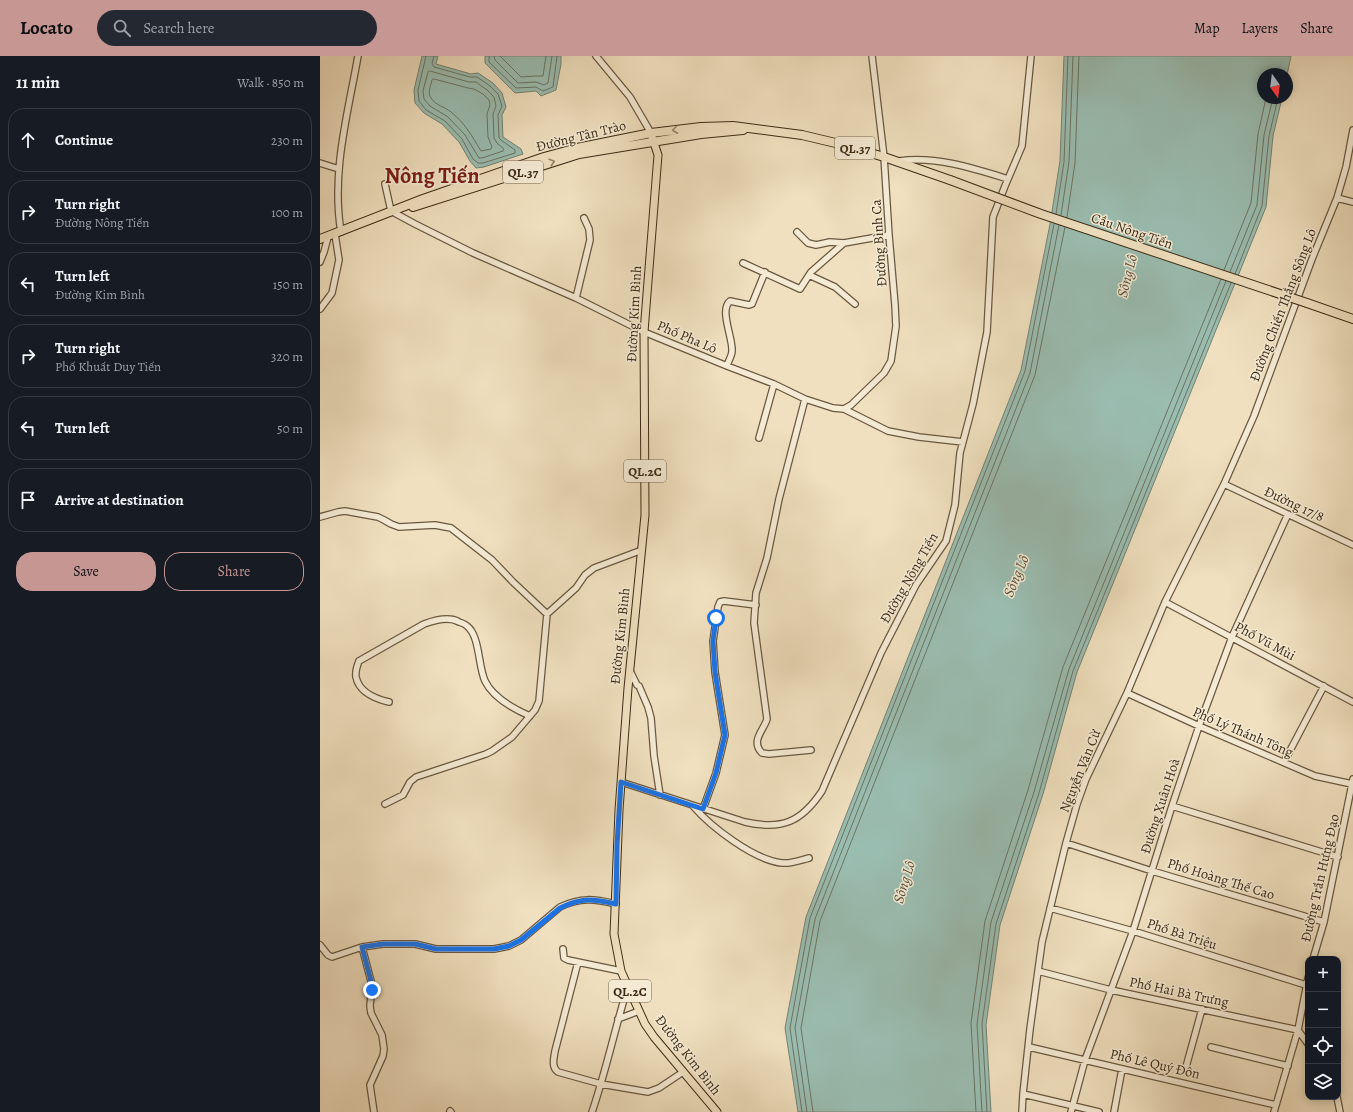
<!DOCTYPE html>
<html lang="en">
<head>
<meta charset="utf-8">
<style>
	:root { --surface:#171b24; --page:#242831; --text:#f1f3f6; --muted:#9ea1a6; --line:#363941; --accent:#c59692 }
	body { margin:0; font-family:Alegreya,serif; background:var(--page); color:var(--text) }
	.controls { position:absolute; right:12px; bottom:12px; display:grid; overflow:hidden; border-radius:8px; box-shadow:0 2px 10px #0003 }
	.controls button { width:36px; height:36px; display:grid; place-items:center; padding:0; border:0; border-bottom:1px solid var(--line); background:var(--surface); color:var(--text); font:20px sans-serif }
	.compass { position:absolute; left:937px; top:12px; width:36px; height:36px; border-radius:50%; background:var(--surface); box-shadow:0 2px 10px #0003; rotate:166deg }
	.stop { position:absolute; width:12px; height:12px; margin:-9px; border:3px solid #1a73e8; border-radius:50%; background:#fff }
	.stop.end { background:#1a73e8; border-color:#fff; box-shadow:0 1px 4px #0008 }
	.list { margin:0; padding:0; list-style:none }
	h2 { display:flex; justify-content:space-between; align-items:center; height:52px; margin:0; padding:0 16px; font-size:17px }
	h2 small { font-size:13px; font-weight:400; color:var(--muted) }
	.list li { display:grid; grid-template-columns:26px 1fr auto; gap:12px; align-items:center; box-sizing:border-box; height:64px; margin:0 8px 8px; padding:0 8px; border:1px solid var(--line); border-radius:16px }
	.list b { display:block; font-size:15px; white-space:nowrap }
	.list p { margin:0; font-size:13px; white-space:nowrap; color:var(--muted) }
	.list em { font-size:13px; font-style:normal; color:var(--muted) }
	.actions { display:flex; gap:8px; padding:12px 16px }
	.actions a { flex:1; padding:9px 0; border:1px solid var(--accent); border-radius:16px; text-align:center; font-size:14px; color:var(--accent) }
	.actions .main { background:var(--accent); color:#111 }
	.icon { flex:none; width:22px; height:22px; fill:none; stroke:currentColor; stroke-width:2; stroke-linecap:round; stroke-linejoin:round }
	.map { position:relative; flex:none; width:1033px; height:1056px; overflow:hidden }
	header { display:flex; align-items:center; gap:24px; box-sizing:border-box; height:56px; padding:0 20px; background:var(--accent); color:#111 }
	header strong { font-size:19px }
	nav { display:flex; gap:22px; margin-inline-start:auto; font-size:14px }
	.search { width:280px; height:36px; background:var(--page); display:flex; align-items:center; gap:10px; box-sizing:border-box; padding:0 14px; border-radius:22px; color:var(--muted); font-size:15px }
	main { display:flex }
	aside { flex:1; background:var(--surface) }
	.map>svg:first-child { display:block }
	.water { fill:#9abdb1; stroke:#748373 }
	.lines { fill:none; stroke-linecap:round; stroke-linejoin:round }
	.shore { stroke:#6b7463; stroke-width:1 }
	.minor-casing { stroke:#695840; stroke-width:8 }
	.major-casing { stroke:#3c2b15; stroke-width:9 }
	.highway-casing { stroke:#3c2b15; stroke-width:10 }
	.minor { stroke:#f5ebd5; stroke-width:5.5 }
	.major { stroke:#f0e0bf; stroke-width:7 }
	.highway { stroke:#f0e0bf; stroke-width:8 }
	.highway-bridge-casing { stroke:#3c2b15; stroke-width:10; stroke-linecap:butt }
	.highway-bridge { stroke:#f0e0bf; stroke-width:8 }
	.oneway { stroke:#96866a }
	.route { stroke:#1a73e8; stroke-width:5 }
	.labels { text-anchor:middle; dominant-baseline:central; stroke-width:3; stroke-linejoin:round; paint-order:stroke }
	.shield { fill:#f5ebd5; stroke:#74654f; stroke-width:1 }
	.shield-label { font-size:13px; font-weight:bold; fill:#3c2b15 }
	.street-label { font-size:14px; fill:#3c2b15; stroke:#f5ebd5 }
	.water-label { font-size:15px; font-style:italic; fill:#54503c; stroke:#f5ebd5 }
	.town-label { font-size:22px; font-weight:bold; fill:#7a1f14; stroke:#f5ebd5 }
</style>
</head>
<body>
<header>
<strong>Locato</strong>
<div class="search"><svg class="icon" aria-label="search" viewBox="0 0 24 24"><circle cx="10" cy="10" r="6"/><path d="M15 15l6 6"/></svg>Search here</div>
<nav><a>Map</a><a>Layers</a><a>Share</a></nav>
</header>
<main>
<aside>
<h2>11 min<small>Walk · 850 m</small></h2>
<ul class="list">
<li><svg class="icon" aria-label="ahead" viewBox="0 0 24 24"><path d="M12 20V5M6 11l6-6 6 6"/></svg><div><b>Continue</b></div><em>230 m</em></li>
<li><svg class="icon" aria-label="right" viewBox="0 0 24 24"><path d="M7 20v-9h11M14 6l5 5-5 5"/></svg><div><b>Turn right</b><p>Đường Nông Tiến</p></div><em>100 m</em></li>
<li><svg class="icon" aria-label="left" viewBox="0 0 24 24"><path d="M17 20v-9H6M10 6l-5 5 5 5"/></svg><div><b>Turn left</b><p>Đường Kim Bình</p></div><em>150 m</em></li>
<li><svg class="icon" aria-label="right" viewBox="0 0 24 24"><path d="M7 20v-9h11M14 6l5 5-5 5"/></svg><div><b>Turn right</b><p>Phố Khuất Duy Tiến</p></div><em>320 m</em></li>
<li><svg class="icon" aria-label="left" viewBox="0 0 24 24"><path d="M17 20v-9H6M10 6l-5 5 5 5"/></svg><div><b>Turn left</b></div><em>50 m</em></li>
<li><svg class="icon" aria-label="arrive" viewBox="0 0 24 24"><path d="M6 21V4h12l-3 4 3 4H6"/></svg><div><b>Arrive at destination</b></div></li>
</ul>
<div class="actions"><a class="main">Save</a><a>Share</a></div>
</aside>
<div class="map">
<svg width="1033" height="1056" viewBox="0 0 1033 1056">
	<rect width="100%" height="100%" fill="#f0e0bf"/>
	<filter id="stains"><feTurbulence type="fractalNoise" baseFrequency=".005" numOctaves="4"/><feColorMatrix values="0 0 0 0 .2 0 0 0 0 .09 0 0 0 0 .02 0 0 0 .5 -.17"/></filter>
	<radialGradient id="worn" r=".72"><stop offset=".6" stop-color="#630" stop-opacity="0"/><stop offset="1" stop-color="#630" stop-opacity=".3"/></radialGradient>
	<!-- water -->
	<path class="water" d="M102 0H118L116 8 151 18 158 17 173 27 182 37 186 51 182 59 183 81 201 93 203 98 164 111 156 112 150 105 139 86 122 68 104 57 95 47 94 34Z
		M165 0H241V8L236 34 221 40 216 35 195 37 165 7Z
		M744 0H971L967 19V18H943V42H962L953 80 946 151 757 616 723 738 680 869 666 969 671 1056H478L465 972 486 861 701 314 730 168 740 105Z"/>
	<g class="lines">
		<!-- shore -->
		<path class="shore" d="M106 0 98 34 99 45 106 54 125 65 142 83 153 103 158 107H163L195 97V94L181 84 179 82 178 59 182 50 178 38 170 30 157 21H150L114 11 112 7 114 0
			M169 0V6L196 32 216 31 223 35 233 31 237 0
			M174 0 175 4 198 27 216 26 224 29 228 27 232 0
			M180 0 201 21 214 20H223L226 0
			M110 15 149 26H156L167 34 174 41 176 50 173 58 174 82 177 87 184 93 183 95 162 102H159L145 79 128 61 110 50 104 43 103 35 108 16Z
			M114 23 148 32 154 33 163 38 169 44 170 49 167 58 168 81 172 91 171 93 161 95C152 80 145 67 131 56 125 51 115 49 111 42 107 37 111 30 112 24Z
			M736 158 744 106 748 0
			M741 159 749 106 753 0
			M747 161 755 107 759 0
			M904 214 931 147 938 78 946 42
			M910 216 937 149 944 79 953 42
			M915 218 942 150 949 80 958 42
			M482 1056 470 972 490 862 705 315 734 168
			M487 1056 475 972 495 863 710 317 739 169
			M493 1056 481 972 500 865 715 319 745 171
			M656 1056 651 967 665 865 708 734 743 611 901 223
			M662 1056 657 968 671 866 714 736 749 613 906 225
			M667 1056 662 968 676 868 719 737 753 615 911 227"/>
		<!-- minor casing -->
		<g class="minor-casing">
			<path id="minor" d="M276 0 310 41 331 77
				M579 105C616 100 653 112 688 123
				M0 107 19 113
				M65 128 71 155 95 168 153 197 256 242 324 276 407 310 454 328 485 343 513 352 524 353 568 375 599 381 643 386
				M1017 142 1033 146
				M21 176C11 117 28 57 38 0
				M477 176 488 187 496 189 510 186 524 187 569 179
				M0 206 4 196 8 181
				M423 207 480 233 491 216 524 187
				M489 219 515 231 535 248
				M256 242 270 184 269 173 264 162
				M0 253 12 237 19 204 15 178
				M407 310C408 305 412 300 412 295 413 282 399 254 410 245L429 249 432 248 445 216
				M485 343 459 443 447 502 436 537 434 567 447 663C444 674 430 685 442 697L449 698 491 694
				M524 353 531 349 564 317 571 305 576 270 575 249 569 179 564 101 552 0
				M439 382 454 328
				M904 428 1033 489
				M0 461 18 456 25 455 58 461 64 464 71 468 79 471 115 469 131 472 172 504 193 526 227 558
				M845 546 1033 646
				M310 615 317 629 319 630 328 651 331 662 334 700 340 739
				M807 637 879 670 995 720 1032 728
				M69 646C56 643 39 636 36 621 35 615 37 610 39 605L104 568C115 564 129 560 139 566 142 567 145 568 147 570 160 580 158 610 165 625 173 642 194 653 210 660
				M964 706 1004 630
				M301 726 425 766C461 774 481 767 502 735L561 597 596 529 626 485 635 449 640 397 653 348 667 276 673 161 685 130 702 90 711 0
				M65 748 83 739 90 726 96 721 166 698 172 695 192 681 215 654 219 645 227 558 256 532 265 519 274 512 322 494
				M373 750C391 771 434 804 462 807 471 808 481 804 489 802
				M852 750 1018 801
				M383 753 396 717 405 679 395 616 393 585 398 551 400 546 404 545 436 549
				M746 787 832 815 1004 866
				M730 852 813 875 986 929
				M0 889 8 899 12 901 42 891 63 888H95L116 893H174L189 890 201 884 240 851C261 841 274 843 296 848
				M42 891 52 929 50 950 51 957 62 979 64 993 63 1000 50 1029 54 1056
				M243 893 244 902 248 904 301 915
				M993 903 1004 866 1033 723
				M258 906 235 995C234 1002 231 1011 238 1016L281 1028 328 1036 339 1032 363 1016
				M718 915 791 934 978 974 988 988
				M298 963 319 955
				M709 991 956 1049
				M891 991 968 1010
				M866 1011 882 953
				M703 1038 779 1056
				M1017 1041 1020 1056
				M130 1055 131 1056
				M272 1056C286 1015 295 972 308 930
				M702 1056 703 1038 710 973 722 886 746 787 757 748 766 723 807 637 845 546 904 428 934 360 992 203 1017 142 1026 111 1033 74
				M751 1056 765 1004 813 875 852 750 879 670 912 581 968 458
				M794 1056 802 1013
				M954 1056 978 974 988 922"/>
		</g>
		<!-- major casing -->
		<g class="major-casing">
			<path id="major" d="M332 81 338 99 324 276 325 459 308 632 299 754 294 878 301 915 325 968 334 981 397 1056"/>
		</g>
		<!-- highway casing -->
		<g class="highway-casing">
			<path id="highway" d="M93 151 259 98 381 78 423 74
				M0 183 103 143 224 101 257 92 331 77 381 71 413 70 482 79 524 89 564 101 630 124
				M987 247 1033 263"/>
		</g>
		<!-- minor -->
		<use href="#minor" class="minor"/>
		<!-- major -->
		<use href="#major" class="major"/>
		<!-- highway -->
		<use href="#highway" class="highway"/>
		<!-- highway-bridge casing -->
		<g class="highway-bridge-casing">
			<path id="highway-bridge" d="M630 124 721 158 987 247"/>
		</g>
		<!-- highway-bridge -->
		<use href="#highway-bridge" class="highway-bridge"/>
	</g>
	<!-- one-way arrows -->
	<defs><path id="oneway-chevron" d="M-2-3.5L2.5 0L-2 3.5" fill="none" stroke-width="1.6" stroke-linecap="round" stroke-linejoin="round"/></defs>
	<g class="oneway">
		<use href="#oneway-chevron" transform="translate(355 74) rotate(173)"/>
		<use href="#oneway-chevron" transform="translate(232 106) rotate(-17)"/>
	</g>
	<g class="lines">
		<!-- route -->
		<path class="route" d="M52 934V929L42 891 63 888H95L116 893H174L189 890 201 884 240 852C262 841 274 843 296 848L297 789 301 726 383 753 396 717 405 679 395 616 393 585 396 562"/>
	</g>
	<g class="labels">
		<!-- shield labels -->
		<g class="shield">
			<rect x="515" y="81" width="40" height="22" rx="3"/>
			<rect x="183" y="105" width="40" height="22" rx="3"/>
			<rect x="304" y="404" width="42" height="22" rx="3"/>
			<rect x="289" y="924" width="42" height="22" rx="3"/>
		</g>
		<g class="shield-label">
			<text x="535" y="92">QL.37</text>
			<text x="203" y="116">QL.37</text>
			<text x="325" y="415">QL.2C</text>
			<text x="310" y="935">QL.2C</text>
		</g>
		<!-- street labels -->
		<g class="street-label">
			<text transform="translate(261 80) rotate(-14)">Đường Tân Trào</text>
			<text transform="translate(812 175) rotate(19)">Cầu Nông Tiến</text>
			<text transform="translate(559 187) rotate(-94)">Đường Bình Ca</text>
			<text transform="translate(963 249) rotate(-69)">Đường Chiến Thắng Sông Lô</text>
			<text transform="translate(314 258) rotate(-87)">Đường Kim Bình</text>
			<text transform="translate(367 281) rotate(23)">Phố Pha Lô</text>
			<text transform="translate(974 448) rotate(25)">Đường 17/8</text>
			<text transform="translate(589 522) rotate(-60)">Đường Nông Tiến</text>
			<text transform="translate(300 580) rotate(-84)">Đường Kim Bình</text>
			<text transform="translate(945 585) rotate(28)">Phố Vũ Mùi</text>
			<text transform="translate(923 676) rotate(23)">Phố Lý Thánh Tông</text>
			<text transform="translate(760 715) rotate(-68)">Nguyễn Văn Cừ</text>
			<text transform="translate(840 750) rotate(-72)">Đường Xuân Hoà</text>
			<text transform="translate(1000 822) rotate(-77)">Đường Trần Hưng Đạo</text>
			<text transform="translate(901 823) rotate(17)">Phố Hoàng Thế Cao</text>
			<text transform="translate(862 878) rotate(18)">Phố Bà Triệu</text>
			<text transform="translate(859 936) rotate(12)">Phố Hai Bà Trưng</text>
			<text transform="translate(368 999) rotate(52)">Đường Kim Bình</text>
			<text transform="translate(835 1008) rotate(13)">Phố Lê Quý Đôn</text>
		</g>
		<!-- water labels -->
		<g class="water-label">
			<text transform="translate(807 220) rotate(-76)">Sông Lô</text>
			<text transform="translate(696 520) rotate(-67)">Sông Lô</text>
			<text transform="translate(584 826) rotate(-73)">Sông Lô</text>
		</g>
		<!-- town labels -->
		<g class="town-label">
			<text x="112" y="120">Nông Tiến</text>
		</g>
	</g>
	<rect width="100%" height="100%" filter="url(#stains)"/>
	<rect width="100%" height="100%" fill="url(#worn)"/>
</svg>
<div class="controls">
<button>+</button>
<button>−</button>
<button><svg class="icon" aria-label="locate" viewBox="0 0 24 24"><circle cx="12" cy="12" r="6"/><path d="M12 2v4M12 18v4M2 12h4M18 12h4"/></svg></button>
<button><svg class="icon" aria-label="layers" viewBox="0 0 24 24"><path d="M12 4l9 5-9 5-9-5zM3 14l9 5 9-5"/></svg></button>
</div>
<svg class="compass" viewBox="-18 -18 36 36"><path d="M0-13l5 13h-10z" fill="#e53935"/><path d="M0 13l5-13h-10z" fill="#9ea1a6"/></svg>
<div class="stop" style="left:396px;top:562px"></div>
<div class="stop end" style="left:52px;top:934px"></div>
</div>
</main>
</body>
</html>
